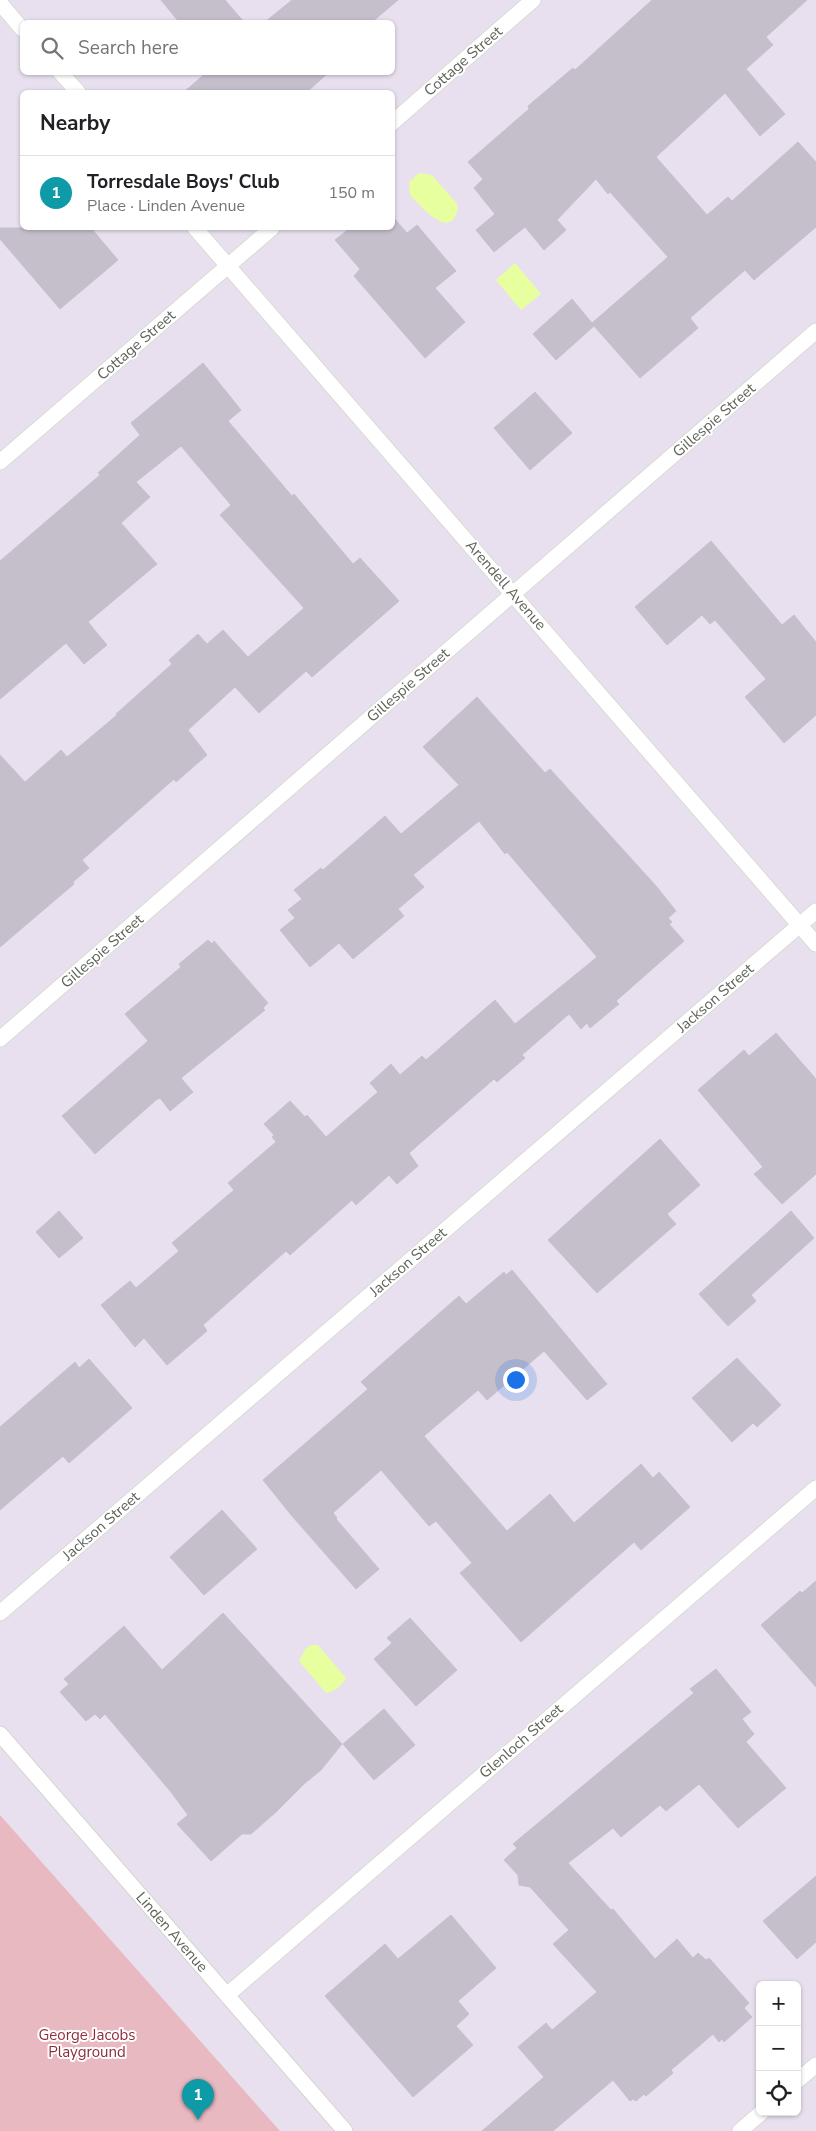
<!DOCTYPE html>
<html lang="en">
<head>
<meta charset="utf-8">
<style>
	:root { --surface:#fff; --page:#f6f6f6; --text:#202124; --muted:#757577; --line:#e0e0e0; --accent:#b45309 }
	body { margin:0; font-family:"Nunito Sans",sans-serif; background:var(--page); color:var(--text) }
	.controls { position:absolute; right:15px; bottom:15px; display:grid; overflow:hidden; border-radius:8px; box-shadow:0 1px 4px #0004 }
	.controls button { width:45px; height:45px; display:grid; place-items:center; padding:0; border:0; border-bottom:1px solid var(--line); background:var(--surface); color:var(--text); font:25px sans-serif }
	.you { position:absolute; left:515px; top:1379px; width:18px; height:18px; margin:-12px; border:4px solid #fff; border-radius:50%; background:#1a73e8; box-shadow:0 0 0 8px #1a73e833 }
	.badge { display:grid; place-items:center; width:32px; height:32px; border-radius:50%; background:var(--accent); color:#fff; font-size:16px; font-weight:700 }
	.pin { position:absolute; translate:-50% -41px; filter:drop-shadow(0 1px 2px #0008) }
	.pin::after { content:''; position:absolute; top:26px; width:18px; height:15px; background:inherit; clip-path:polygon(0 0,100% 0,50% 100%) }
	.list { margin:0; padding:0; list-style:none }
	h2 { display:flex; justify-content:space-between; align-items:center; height:65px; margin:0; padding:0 20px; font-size:21px }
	h2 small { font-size:16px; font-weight:400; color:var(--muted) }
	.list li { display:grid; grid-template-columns:32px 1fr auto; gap:15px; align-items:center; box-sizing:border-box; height:75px; padding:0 20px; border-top:1px solid var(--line) }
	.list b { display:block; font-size:19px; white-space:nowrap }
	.list p { margin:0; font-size:16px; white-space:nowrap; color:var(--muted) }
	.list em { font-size:16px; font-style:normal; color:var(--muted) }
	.icon { flex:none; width:28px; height:28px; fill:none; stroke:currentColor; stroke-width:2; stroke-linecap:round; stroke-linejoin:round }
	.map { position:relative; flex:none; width:816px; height:2131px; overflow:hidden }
	.search { position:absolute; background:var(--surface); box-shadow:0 1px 4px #0004; left:20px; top:20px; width:375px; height:55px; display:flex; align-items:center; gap:12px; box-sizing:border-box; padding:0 18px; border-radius:8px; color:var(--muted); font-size:19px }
	.panel { position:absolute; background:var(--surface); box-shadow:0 1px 4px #0004; left:20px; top:90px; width:375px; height:140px; border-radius:8px }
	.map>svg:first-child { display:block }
	.green { fill:#e9b9c2 }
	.water { fill:#e7ff9f }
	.building { fill:#c5bfcb; stroke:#c8bed3 }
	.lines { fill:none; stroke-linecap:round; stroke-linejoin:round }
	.street-casing { stroke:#d7dcd3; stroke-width:17 }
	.secondary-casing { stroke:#d1d6cb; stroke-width:17 }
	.street { stroke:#fff; stroke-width:15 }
	.secondary { stroke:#fff; stroke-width:15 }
	.labels { text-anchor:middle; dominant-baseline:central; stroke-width:4; stroke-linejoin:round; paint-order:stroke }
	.street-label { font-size:15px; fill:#5f6359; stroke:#fff }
	.park-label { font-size:15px; fill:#8d2d3a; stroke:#fff }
</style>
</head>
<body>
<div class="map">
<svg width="816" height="2131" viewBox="0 0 816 2131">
	<rect width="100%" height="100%" fill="#e8e0ee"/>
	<!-- green -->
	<path class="green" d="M0 1815 280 2131H0Z"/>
	<!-- water -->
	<path class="water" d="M419 173 432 175 457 204 458 209C450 242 421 206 410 195L409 182Z
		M515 263 541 294 521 310 496 280Z
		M311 1645H318L346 1678C341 1686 336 1691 326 1693L299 1661 306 1648Z"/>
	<!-- building -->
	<path class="building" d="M161 0H225L244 22H179Z
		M292 0H398L372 22H265Z
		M652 0H807L766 37 773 45 746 69 785 114 760 136 725 93 656 157 707 215 728 197 732 201 798 142 816 162V227L754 280 745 270 690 318 698 328 640 378 594 326 556 360 533 334 572 299 592 323 668 257 610 192 608 194 596 179 557 220 566 230 544 250 525 227 494 252 476 230 495 214 474 188 483 179 468 162 529 109 528 106 573 68 575 70Z
		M207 72H329L307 92H184Z
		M393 217 407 233 417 225 456 271 435 288 465 322 425 358 354 276 360 269 335 240 350 228H392Z
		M0 228H91L118 260 60 309 0 239Z
		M203 363 241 410 228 421 292 496 294 494 353 564 360 558 399 601 312 677 306 671 259 713 235 687 188 730 207 755 176 782 174 779 82 860 89 868 73 882 74 884 0 947V755L25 782 61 750 67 757 117 715 116 714 172 664 169 660 198 634 207 644 223 630 248 657 304 608 220 515 231 505 181 446 136 482 150 497 121 523 157 564 88 622 107 645 84 664 66 643 0 699V561L100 475 98 473 140 435 131 423Z
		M535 392 572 433 530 470 494 428Z
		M711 541 782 625 794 615 816 642V715L784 743 745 697 766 679 715 620 710 624 702 615 667 645 635 607Z
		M477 697 545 773 550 769 656 886 676 911 668 918 672 922 669 924 684 941 616 1001 619 1004 590 1028 587 1023 581 1029 569 1014 522 1055 525 1058 497 1082 494 1079 409 1153 418 1166 397 1184 389 1175 356 1205 352 1200 290 1255 286 1251 203 1325 207 1331 167 1365 144 1338 135 1347 101 1305 130 1281 136 1288 179 1251 172 1243 234 1190 228 1183 276 1142 272 1137 274 1135 264 1124 290 1101 305 1117 307 1115 326 1137 378 1092 370 1083 391 1064 400 1075 422 1056 426 1060 495 1000 515 1024 597 957 507 852 505 854 479 821 413 875 424 887 398 909 404 916 353 959 339 943 310 967 280 930 295 918 288 910 302 899 294 890 321 868 323 870 385 816 401 834 459 785 423 747Z
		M208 940 212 944 214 941 268 1003 263 1008 265 1010 181 1078 193 1092 170 1111 160 1098 156 1100 95 1154 62 1116 148 1041 125 1014 181 967 179 964Z
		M776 1033 816 1079V1174L782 1204 754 1174 763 1167 698 1090 744 1050 749 1056Z
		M660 1139 700 1185 667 1214 676 1224 597 1293 548 1240Z
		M59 1211 83 1238 59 1258 36 1232Z
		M791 1211 814 1238 751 1295 756 1301 728 1326 699 1294Z
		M512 1270 607 1384 587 1400 544 1351 487 1400 478 1390 424 1436 507 1531 550 1494 574 1523 641 1464 653 1478 659 1472 690 1507 641 1550 634 1542 521 1642 460 1573 472 1563 436 1521 429 1526 381 1470 333 1513 337 1518 336 1519 379 1569 356 1589 292 1516 263 1480 368 1389 361 1382 459 1296 466 1304 504 1272 506 1275Z
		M737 1358 781 1405 757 1427 753 1423 732 1442 692 1398Z
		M89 1359 132 1408 69 1463 63 1456 0 1510V1427L75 1362 79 1368Z
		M222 1510 257 1549 204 1595 170 1557Z
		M816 1581V1687L761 1625 800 1591 802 1593Z
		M223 1613 342 1744 321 1770 304 1784 276 1812 251 1834H242L211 1861 177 1824 188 1815 171 1792 105 1714 100 1719 95 1714 86 1721 60 1692 69 1684 64 1679 124 1626 162 1670Z
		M410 1618 457 1670 416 1706 374 1659 392 1643 387 1638Z
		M716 1669 751 1712 742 1719 754 1734 746 1742 786 1788 738 1828 699 1784 666 1811 660 1805 621 1837 613 1828 568 1863 611 1910 613 1909 655 1959 677 1939 693 1958 698 1953 706 1960 709 1958 749 2003 744 2008 752 2017 724 2042 722 2039 719 2042 713 2034 671 2070 673 2073 646 2096 644 2094 636 2101 633 2099 630 2101 613 2080 553 2131H482L544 2077 518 2047 546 2023 552 2030 597 1992 553 1944 569 1930 530 1887 519 1885 518 1875 504 1860 517 1848 513 1844 694 1693 690 1689Z
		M384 1709 415 1745 374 1780 343 1744Z
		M816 1876V1942L797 1959 763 1921Z
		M451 1915 496 1968 458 2001 469 2014 456 2026 473 2045 413 2097 325 1996 385 1944 398 1959Z"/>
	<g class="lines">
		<!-- street casing -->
		<g class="street-casing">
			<path id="street" d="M0 3 22 29
				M60 72 78 92
				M392 123 533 0
				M195 228 816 944
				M0 462 272 228
				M0 1039 816 331
				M0 1613 816 911
				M227 1995 816 1488
				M797 2081 816 2065
				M740 2131 762 2112"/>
		</g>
		<!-- secondary casing -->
		<g class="secondary-casing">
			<path id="secondary" d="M0 1734 345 2131"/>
		</g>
		<!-- street -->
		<use href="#street" class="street"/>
		<!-- secondary -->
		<use href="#secondary" class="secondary"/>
	</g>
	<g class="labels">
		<!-- street labels -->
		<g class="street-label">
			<text transform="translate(463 61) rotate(-41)">Cottage Street</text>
			<text transform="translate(136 345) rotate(-41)">Cottage Street</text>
			<text transform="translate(714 420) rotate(-41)">Gillespie Street</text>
			<text transform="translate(506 585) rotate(49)">Arendell Avenue</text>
			<text transform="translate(408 685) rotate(-41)">Gillespie Street</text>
			<text transform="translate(102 951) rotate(-41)">Gillespie Street</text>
			<text transform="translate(715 998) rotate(-41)">Jackson Street</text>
			<text transform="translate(408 1262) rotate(-41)">Jackson Street</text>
			<text transform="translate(101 1526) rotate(-41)">Jackson Street</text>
			<text transform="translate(521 1741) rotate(-41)">Glenloch Street</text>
			<text transform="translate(172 1932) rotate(49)">Linden Avenue</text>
		</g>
		<!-- park labels -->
		<g class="park-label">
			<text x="87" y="2035">George Jacobs<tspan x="87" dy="17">Playground</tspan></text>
		</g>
	</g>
</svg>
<div class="controls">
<button>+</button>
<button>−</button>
<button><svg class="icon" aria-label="locate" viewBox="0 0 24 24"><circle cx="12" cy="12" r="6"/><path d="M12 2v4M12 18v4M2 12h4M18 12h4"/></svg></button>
</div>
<div class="you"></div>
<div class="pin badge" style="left:198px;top:2120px;background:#0f9aa8">1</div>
<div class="search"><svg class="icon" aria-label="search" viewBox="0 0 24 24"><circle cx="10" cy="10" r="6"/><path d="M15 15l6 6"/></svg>Search here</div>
<section class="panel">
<h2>Nearby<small></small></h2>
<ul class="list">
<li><span class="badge" style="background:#0f9aa8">1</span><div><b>Torresdale Boys' Club</b><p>Place · Linden Avenue</p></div><em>150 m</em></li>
</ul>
</section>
</div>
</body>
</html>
